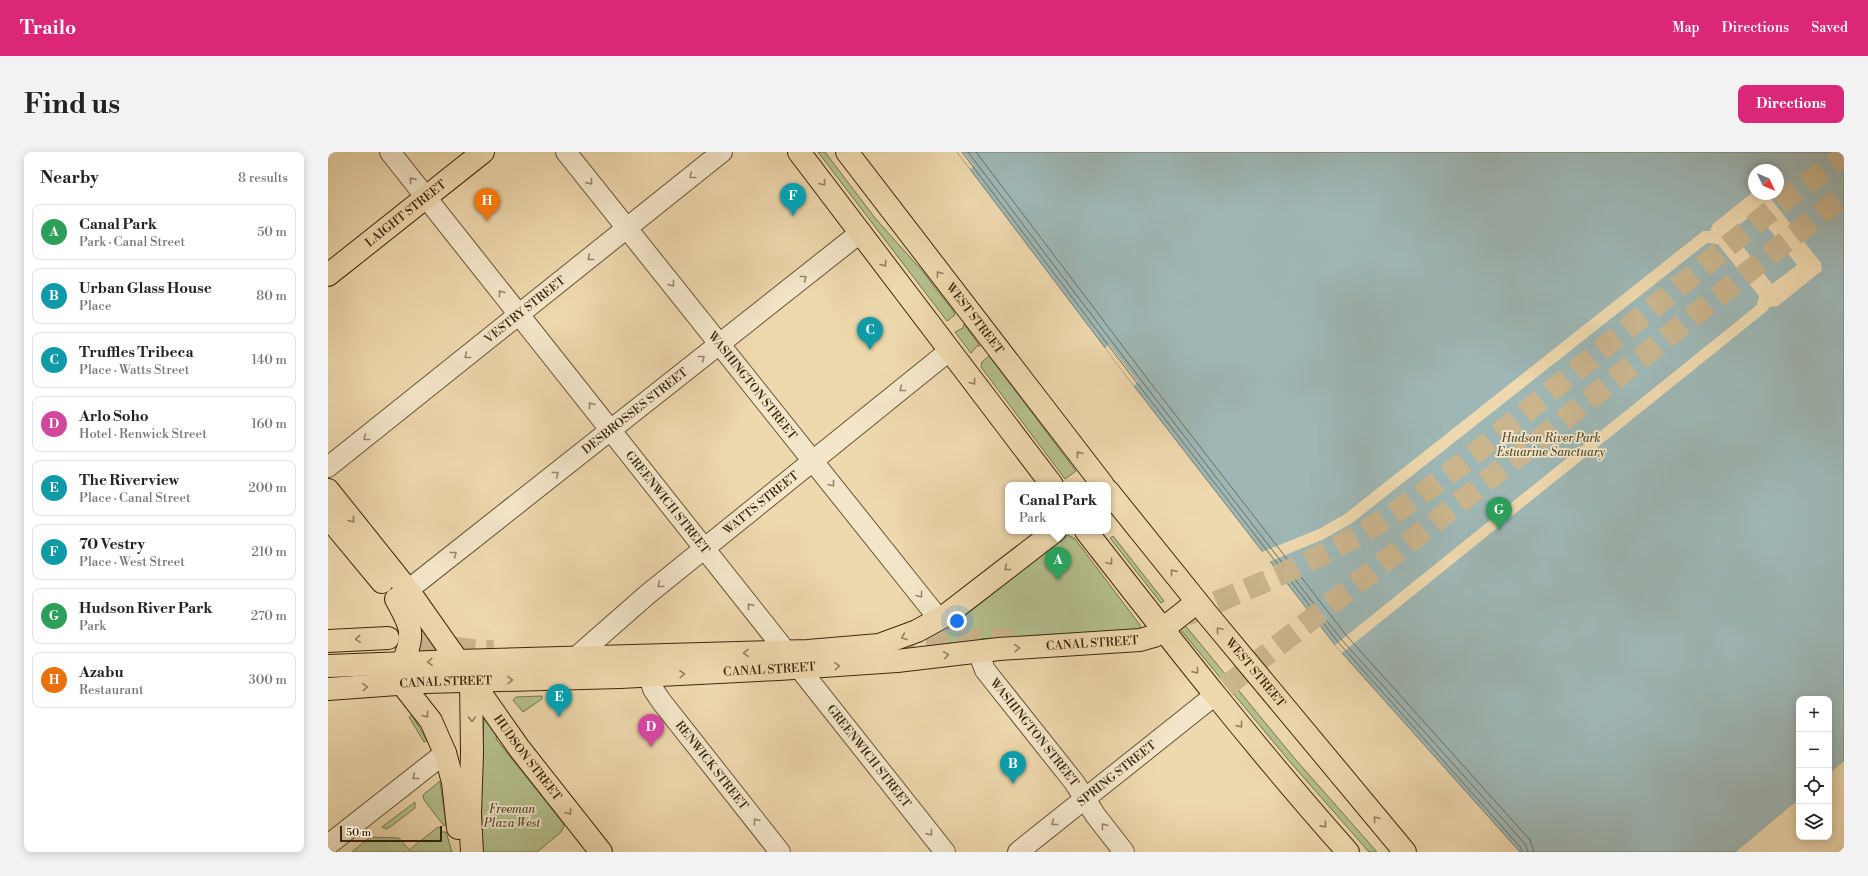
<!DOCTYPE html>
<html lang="en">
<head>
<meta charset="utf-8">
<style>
	:root { --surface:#fff; --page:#f2f2f2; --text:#222; --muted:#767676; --line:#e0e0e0; --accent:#db2777 }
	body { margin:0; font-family:"Libre Bodoni",serif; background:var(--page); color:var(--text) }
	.controls { position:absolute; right:12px; bottom:12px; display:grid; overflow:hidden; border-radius:8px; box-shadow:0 2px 10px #0003 }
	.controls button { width:36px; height:36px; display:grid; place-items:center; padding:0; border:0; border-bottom:1px solid var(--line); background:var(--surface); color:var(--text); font:20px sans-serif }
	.compass { position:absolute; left:1420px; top:12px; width:36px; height:36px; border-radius:50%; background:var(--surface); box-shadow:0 2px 10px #0003; rotate:134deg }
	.scale { position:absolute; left:12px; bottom:10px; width:102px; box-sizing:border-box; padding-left:4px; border:2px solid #3b280e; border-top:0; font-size:11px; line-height:14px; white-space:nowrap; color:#3b280e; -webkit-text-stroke:3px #f4e6ca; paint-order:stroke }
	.you { position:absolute; left:629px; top:469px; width:14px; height:14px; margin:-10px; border:3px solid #fff; border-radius:50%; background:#1a73e8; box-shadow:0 0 0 6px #1a73e833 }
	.badge { display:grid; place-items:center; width:26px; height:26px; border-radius:50%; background:var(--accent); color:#fff; font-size:13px; font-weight:700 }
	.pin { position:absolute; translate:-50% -33px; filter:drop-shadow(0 1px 2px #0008) }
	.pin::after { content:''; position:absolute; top:21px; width:14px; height:12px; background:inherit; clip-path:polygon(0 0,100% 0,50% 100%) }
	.popup { position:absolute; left:677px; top:330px; width:106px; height:52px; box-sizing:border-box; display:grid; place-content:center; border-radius:8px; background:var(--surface); filter:drop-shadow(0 1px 3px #0005); font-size:13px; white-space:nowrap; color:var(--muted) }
	.popup b { font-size:15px; color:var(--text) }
	.popup::after { content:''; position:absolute; left:50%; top:100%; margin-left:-8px; border:8px solid transparent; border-top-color:var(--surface) }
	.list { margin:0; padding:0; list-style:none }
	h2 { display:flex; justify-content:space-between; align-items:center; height:52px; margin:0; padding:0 16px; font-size:17px }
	h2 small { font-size:13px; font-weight:400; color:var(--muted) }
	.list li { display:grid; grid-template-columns:26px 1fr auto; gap:12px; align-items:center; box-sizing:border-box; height:56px; margin:0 8px 8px; padding:0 8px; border:1px solid var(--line); border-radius:8px }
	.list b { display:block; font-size:15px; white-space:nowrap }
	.list p { margin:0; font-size:13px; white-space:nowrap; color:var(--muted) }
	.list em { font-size:13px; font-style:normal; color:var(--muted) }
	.icon { flex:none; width:22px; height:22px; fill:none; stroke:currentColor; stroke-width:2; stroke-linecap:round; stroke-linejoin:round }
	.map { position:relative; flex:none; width:1516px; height:700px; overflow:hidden; border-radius:8px }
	header { display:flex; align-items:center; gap:24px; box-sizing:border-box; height:56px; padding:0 20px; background:var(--accent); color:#fff }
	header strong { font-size:19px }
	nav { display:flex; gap:22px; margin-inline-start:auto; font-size:14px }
	.intro { display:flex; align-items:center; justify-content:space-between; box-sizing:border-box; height:96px; padding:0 24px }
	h1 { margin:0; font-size:28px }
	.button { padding:10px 18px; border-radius:8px; background:var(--accent); color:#fff; font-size:14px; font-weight:700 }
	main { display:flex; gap:24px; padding:0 24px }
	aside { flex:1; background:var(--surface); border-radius:8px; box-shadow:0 2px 10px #0003 }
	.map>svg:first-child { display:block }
	.green { fill:#b4c08e; stroke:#78744e }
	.water { fill:#9eb7b5; stroke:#767e72; fill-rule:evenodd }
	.pier { fill:#eed8ad; fill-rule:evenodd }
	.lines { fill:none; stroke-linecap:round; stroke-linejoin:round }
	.shore { stroke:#6c7062; stroke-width:1 }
	.highway-tunnel { stroke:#cab58d; stroke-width:22; stroke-dasharray:22 11; stroke-linecap:butt }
	.minor-casing { stroke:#685436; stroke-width:22 }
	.major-casing { stroke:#3b280e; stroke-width:24 }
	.highway-casing { stroke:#3b280e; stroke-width:24 }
	.minor { stroke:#f4e6ca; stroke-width:20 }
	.major { stroke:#eed8ad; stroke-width:22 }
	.highway { stroke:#eed8ad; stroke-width:22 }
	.oneway { stroke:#98876c }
	.oneway2 { stroke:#94805e }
	.labels { text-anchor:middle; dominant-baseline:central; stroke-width:3.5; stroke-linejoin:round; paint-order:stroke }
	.street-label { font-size:12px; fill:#3b280e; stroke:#f4e6ca }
	.park-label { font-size:12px; font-style:italic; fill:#594e2e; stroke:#f4e6ca }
</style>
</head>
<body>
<header>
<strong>Trailo</strong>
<nav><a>Map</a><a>Directions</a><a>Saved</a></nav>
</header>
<div class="intro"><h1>Find us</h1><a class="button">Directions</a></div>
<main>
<aside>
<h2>Nearby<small>8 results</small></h2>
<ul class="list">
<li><span class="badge" style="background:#2e9e5b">A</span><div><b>Canal Park</b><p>Park · Canal Street</p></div><em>50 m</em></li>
<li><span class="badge" style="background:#0f9aa8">B</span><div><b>Urban Glass House</b><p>Place</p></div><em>80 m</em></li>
<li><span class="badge" style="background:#0f9aa8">C</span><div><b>Truffles Tribeca</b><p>Place · Watts Street</p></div><em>140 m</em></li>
<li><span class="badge" style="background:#d1479c">D</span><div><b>Arlo Soho</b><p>Hotel · Renwick Street</p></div><em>160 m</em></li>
<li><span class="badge" style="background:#0f9aa8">E</span><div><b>The Riverview</b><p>Place · Canal Street</p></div><em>200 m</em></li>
<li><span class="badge" style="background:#0f9aa8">F</span><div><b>70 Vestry</b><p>Place · West Street</p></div><em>210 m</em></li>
<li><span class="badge" style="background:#2e9e5b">G</span><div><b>Hudson River Park</b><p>Park</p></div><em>270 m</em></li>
<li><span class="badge" style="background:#e8710a">H</span><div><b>Azabu</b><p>Restaurant</p></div><em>300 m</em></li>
</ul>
</aside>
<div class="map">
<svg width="1516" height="700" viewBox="0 0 1516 700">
	<rect width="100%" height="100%" fill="#eed8ad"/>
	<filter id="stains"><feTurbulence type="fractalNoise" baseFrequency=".005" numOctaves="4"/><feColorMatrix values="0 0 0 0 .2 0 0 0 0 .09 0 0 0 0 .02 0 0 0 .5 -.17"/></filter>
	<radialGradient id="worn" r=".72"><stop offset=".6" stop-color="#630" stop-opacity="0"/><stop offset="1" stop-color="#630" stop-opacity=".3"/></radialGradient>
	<!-- green -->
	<path class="green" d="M490 0H497L547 66 596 121 626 160 627 163 619 169Z
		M636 172 652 194H649L643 201 627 180 635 176Z
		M661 204 748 319 737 327 653 215 654 210Z
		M740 383 747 387 812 473V477L650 487 600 496 597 495Z
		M785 384 836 449 833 451 782 386Z
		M856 472 967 607 1049 700H1041L963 611 851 476Z
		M214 544V547L195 560 185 548 188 545Z
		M84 563 99 589 96 590 81 565Z
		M156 566 169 581 168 587 235 671 236 674 233 680 209 700H149Z
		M112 629 118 673 116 674 96 648 95 643Z
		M87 650V656L62 675 58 677 54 675Z
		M110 675 113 676 114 680H118L124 700H24L42 685 71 686 81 698Z"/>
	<!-- water -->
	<path class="water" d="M629 0H1516V700H1192L1007 493 806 234ZM1426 18H1450V42H1426ZM1471 547H1501V685H1471Z"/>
	<!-- pier -->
	<path class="pier" d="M629 0H635L646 14 642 17Z
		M1426 39V42H1439L1493 111 1494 118 1492 120 1450 154 1441 155 1440 158 1014 501 1007 493 1429 153 1431 144 1390 92 1379 91 1024 371 996 387 941 410 934 400 991 377 1017 362 1375 79H1382L1385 72ZM1428 60 1469 113 1444 132 1403 79Z
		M781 192 810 230 806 234 777 196Z
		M1516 609V700H1408L1471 647V685H1501V622Z"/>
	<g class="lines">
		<!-- shore -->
		<path class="shore" d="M634 0 809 231 1010 490 1193 696 1194 700
			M640 0 813 228 1013 487 1197 692 1200 700
			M648 0 818 225 1018 483 1202 688 1206 700"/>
		<!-- highway-tunnel -->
		<path class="highway-tunnel" d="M858 463C927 434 997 406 1060 365 1085 349 1109 330 1134 312L1461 44 1516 4
			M60 486C97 487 130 500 166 499
			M565 490 688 487
			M872 555 1207 291 1516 43"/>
		<!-- minor casing -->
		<g class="minor-casing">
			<g id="minor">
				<path id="s1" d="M62 0 617 700"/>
				<path id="s2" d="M238 0 611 467"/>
				<path id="s3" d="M0 315 394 0"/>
				<path id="s4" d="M80 438 533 80"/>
				<path id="s5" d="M650 499 657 518 746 630 768 664 796 700"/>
				<path id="s6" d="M247 506 320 442 621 199"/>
				<path id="s7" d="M321 523 325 537 333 549 452 700"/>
				<path d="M0 693 117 601"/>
				<path id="s8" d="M690 700 887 543"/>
			</g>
		</g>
		<!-- major casing -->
		<g class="major-casing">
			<g id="major">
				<path id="s9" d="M0 123 155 0"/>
				<path id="s10" d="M0 338 80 438 191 596 273 700"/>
				<path d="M0 365 54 430"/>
				<path d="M68 447C83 474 88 482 74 512"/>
				<path d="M0 514 129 509"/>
				<path d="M74 532 103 569 117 601"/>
				<path id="s11" d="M0 537 97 530 292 525 451 517 569 509 671 497 812 488 826 484 869 450"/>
			</g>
		</g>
		<!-- highway casing -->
		<g class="highway-casing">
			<g id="highway">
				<path d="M471 0 724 333"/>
				<path id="s12" d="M519 0 775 333"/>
				<path id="s13" d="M780 339 879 462 1077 700"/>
				<path d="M758 379C843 488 928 597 1020 700"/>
				<path d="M0 489 60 486"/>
				<path d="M129 509 480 499 551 493 589 479 618 463 727 379"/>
				<path d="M143 528 144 601 142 663 144 700"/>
				<path d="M117 601 125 630 130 676"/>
			</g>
		</g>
		<!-- minor -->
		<use href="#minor" class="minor"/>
		<!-- major -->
		<use href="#major" class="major"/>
		<!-- highway -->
		<use href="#highway" class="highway"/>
	</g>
	<!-- one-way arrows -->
	<defs><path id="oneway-chevron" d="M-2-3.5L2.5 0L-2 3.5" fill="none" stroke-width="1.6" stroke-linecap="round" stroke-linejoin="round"/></defs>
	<g class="oneway">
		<use href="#oneway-chevron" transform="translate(364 24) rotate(141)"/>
		<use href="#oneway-chevron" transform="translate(84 28) rotate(-129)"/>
		<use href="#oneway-chevron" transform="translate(262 30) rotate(51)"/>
		<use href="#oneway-chevron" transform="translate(262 106) rotate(141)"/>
		<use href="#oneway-chevron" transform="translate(476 126) rotate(-38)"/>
		<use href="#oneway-chevron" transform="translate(344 132) rotate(51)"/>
		<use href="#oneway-chevron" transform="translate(173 141) rotate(-128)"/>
		<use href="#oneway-chevron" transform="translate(139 204) rotate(141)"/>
		<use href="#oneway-chevron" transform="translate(374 206) rotate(-38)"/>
		<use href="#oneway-chevron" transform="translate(574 237) rotate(142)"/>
		<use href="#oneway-chevron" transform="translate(263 253) rotate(-128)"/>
		<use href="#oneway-chevron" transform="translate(38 286) rotate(142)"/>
		<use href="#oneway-chevron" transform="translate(228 322) rotate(-38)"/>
		<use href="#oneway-chevron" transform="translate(504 332) rotate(52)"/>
		<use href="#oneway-chevron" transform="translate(126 402) rotate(-38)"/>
		<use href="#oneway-chevron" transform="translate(332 433) rotate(141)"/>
		<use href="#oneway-chevron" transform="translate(592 443) rotate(52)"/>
		<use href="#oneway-chevron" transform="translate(422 454) rotate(-128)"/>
		<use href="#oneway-chevron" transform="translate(87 625) rotate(142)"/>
		<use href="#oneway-chevron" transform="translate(428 669) rotate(-128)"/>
		<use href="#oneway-chevron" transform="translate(726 671) rotate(141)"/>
		<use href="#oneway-chevron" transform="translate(776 674) rotate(-128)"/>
		<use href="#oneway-chevron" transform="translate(602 681) rotate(51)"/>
	</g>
	<g class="oneway2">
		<use href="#oneway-chevron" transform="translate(495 31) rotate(52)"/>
		<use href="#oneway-chevron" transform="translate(556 112) rotate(54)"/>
		<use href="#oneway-chevron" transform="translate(611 122) rotate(-127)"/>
		<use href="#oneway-chevron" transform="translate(645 230) rotate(52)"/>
		<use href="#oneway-chevron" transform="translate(751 302) rotate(-128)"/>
		<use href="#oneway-chevron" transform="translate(24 368) rotate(52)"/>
		<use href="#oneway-chevron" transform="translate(782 410) rotate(52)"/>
		<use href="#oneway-chevron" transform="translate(679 416) rotate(142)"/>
		<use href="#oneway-chevron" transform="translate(845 420) rotate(-129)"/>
		<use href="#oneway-chevron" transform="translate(891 478) rotate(-130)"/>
		<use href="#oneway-chevron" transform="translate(576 485) rotate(157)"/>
		<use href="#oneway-chevron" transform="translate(30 487) rotate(177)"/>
		<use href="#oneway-chevron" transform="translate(689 496) rotate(-4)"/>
		<use href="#oneway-chevron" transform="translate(418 501) rotate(179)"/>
		<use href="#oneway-chevron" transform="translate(618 503) rotate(-8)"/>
		<use href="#oneway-chevron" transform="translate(102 510) rotate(178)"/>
		<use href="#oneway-chevron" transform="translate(509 514) rotate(-4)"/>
		<use href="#oneway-chevron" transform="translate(868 519) rotate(51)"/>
		<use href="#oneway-chevron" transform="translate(354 522) rotate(-2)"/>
		<use href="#oneway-chevron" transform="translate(182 528) rotate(-2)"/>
		<use href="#oneway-chevron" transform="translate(37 535) rotate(-3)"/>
		<use href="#oneway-chevron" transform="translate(98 563) rotate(53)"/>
		<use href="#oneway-chevron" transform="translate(144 567) rotate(88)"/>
		<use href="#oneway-chevron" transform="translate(912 573) rotate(51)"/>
		<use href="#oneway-chevron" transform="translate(241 660) rotate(52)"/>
		<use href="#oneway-chevron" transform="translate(1048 667) rotate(-130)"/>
		<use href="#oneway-chevron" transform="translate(996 673) rotate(48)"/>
	</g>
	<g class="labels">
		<!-- street labels -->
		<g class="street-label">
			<text stroke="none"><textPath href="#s9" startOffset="99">LAIGHT STREET</textPath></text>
			<text stroke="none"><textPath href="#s3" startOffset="252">VESTRY STREET</textPath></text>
			<text stroke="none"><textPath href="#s12" startOffset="210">WEST STREET</textPath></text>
			<text stroke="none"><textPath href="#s2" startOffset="299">WASHINGTON STREET</textPath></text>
			<text stroke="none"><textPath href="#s4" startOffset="289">DESBROSSES STREET</textPath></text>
			<text stroke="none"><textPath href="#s1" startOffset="447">GREENWICH STREET</textPath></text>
			<text stroke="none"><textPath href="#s6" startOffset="242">WATTS STREET</textPath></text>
			<text stroke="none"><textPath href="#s11" startOffset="766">CANAL STREET</textPath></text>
			<text stroke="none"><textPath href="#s11" startOffset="442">CANAL STREET</textPath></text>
			<text stroke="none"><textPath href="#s13" startOffset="234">WEST STREET</textPath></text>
			<text stroke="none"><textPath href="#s11" startOffset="118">CANAL STREET</textPath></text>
			<text stroke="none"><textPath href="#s5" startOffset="100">WASHINGTON STREET</textPath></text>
			<text stroke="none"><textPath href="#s1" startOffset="771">GREENWICH STREET</textPath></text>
			<text stroke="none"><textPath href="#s10" startOffset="334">HUDSON STREET</textPath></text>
			<text stroke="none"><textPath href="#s7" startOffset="111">RENWICK STREET</textPath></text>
			<text stroke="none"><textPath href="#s8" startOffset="126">SPRING STREET</textPath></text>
		</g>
		<!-- park labels -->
		<g class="park-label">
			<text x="1223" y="286">Hudson River Park<tspan x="1223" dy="14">Estuarine Sanctuary</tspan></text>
			<text x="184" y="657">Freeman<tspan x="184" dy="14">Plaza West</tspan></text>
		</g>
	</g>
	<rect width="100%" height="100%" filter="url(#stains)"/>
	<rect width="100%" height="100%" fill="url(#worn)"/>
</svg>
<div class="controls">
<button>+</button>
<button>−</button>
<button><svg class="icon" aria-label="locate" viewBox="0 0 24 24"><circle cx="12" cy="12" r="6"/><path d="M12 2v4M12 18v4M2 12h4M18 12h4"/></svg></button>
<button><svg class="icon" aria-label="layers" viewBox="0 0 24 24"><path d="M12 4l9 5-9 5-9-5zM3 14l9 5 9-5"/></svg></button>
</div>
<svg class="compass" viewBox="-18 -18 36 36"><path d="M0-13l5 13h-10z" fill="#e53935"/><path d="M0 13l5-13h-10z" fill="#767676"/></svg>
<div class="scale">50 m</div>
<div class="you"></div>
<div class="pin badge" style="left:730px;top:428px;background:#2e9e5b">A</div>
<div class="popup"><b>Canal Park</b>Park</div>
<div class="pin badge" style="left:685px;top:632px;background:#0f9aa8">B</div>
<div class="pin badge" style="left:542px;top:198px;background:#0f9aa8">C</div>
<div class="pin badge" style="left:323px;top:595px;background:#d1479c">D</div>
<div class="pin badge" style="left:231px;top:565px;background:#0f9aa8">E</div>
<div class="pin badge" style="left:465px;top:64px;background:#0f9aa8">F</div>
<div class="pin badge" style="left:1171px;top:378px;background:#2e9e5b">G</div>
<div class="pin badge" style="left:159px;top:69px;background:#e8710a">H</div>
</div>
</main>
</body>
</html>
